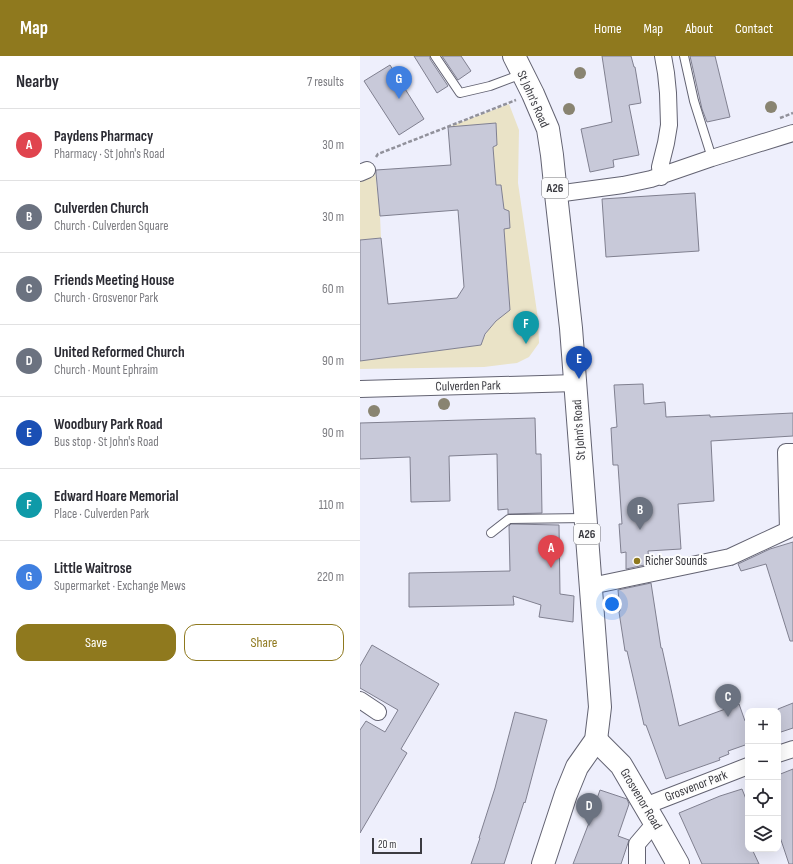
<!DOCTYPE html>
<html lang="en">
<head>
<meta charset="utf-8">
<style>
	:root { --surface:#fff; --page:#f2f2f3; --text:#2b2b33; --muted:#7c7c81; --line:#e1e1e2; --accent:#8f791e }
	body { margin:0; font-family:"Sofia Sans Condensed",sans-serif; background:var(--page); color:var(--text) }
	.controls { position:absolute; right:12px; bottom:12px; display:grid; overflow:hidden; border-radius:8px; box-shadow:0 4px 16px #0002 }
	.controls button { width:36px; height:36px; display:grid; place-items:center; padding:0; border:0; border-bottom:1px solid var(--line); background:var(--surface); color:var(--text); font:20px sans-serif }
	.scale { position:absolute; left:12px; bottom:10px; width:50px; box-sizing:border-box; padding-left:4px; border:2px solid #3b3b41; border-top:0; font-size:11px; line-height:14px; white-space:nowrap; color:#3b3b41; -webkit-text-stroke:3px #fdfdfd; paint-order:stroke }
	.you { position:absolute; left:252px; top:548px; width:14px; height:14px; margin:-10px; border:3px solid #fff; border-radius:50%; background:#1a73e8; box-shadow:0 0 0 6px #1a73e833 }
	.badge { display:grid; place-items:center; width:26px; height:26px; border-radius:50%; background:var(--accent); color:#fff; font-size:13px; font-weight:700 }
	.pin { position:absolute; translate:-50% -33px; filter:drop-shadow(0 1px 2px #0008) }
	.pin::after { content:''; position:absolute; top:21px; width:14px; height:12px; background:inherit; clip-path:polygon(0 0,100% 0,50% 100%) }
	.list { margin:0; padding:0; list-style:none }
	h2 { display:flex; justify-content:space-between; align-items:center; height:52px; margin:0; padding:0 16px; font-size:17px }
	h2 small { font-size:13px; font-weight:400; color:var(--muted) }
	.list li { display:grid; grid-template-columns:26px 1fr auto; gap:12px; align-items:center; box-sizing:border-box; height:72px; padding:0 16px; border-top:1px solid var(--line) }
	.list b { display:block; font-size:15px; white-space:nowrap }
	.list p { margin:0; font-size:13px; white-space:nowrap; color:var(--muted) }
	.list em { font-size:13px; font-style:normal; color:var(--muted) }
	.actions { display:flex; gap:8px; padding:12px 16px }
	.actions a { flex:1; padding:9px 0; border:1px solid var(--accent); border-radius:12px; text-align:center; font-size:14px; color:var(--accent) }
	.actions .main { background:var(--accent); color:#fff }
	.icon { flex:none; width:22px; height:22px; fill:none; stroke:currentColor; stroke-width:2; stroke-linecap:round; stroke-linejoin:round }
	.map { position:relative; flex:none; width:433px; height:808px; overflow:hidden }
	header { display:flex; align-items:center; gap:24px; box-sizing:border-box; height:56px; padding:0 20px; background:var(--accent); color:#fff }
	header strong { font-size:19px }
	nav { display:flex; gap:22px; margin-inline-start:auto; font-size:14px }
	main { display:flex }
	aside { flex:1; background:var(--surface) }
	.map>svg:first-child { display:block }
	.green { fill:#eae3c7 }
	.building { fill:#c8c9d9; stroke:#808090 }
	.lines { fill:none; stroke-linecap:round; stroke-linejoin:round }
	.lane-casing { stroke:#636372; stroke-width:10 }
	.street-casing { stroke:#636372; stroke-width:18 }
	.secondary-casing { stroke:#636372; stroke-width:24 }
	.highway-casing { stroke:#636372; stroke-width:24 }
	.path { stroke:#91919b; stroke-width:2.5; stroke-dasharray:4 2; stroke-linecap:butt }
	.lane { stroke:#fff; stroke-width:8 }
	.street { stroke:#fff; stroke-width:16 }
	.secondary { stroke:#fff; stroke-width:22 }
	.highway { stroke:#fff; stroke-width:22 }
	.tree { fill:#898471 }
	.poi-dot { fill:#8f791e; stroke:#fdfdfd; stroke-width:1.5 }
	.labels { text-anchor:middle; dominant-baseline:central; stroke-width:4; stroke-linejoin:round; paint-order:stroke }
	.shield { fill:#fdfdfd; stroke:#757579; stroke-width:1 }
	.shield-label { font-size:12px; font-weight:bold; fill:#3b3b41 }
	.street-label { font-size:13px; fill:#3b3b41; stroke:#fdfdfd }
	.poi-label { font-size:13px; fill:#3b3b41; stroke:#fdfdfd; text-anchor:start }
</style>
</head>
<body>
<header>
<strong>Map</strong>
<nav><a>Home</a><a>Map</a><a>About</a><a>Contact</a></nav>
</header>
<main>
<aside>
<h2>Nearby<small>7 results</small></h2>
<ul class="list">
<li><span class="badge" style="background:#e0444e">A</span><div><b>Paydens Pharmacy</b><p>Pharmacy · St John's Road</p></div><em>30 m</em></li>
<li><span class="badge" style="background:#6b7280">B</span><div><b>Culverden Church</b><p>Church · Culverden Square</p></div><em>30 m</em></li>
<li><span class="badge" style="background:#6b7280">C</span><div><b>Friends Meeting House</b><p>Church · Grosvenor Park</p></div><em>60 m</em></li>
<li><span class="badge" style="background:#6b7280">D</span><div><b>United Reformed Church</b><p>Church · Mount Ephraim</p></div><em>90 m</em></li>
<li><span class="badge" style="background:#1a4fb4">E</span><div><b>Woodbury Park Road</b><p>Bus stop · St John's Road</p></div><em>90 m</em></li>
<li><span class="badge" style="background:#0f9aa8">F</span><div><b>Edward Hoare Memorial</b><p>Place · Culverden Park</p></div><em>110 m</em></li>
<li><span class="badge" style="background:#3f7fe0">G</span><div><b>Little Waitrose</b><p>Supermarket · Exchange Mews</p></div><em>220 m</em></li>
</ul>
<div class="actions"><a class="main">Save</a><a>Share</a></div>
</aside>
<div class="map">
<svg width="433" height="808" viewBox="0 0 433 808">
	<rect width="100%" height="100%" fill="#eeeffc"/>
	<!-- green -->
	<path class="green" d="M149 48 159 74 158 127 178 263 179 287 169 301 157 307 124 311 0 313V305L121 289C127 272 135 265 150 254L144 173 150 172 149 155 144 153 141 129H136L133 91 137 89 136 67 88 71Z
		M15 114 20 160 21 182 0 184V124Z"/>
	<!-- building -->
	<path class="building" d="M54 0H70V3L88 30 77 37Z
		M82 0H101L111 15 98 24Z
		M242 0H271L274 11H275L281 47 269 49 279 99 253 104 254 111 230 116 221 73 252 66Z
		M330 0H355L370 61 347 66 342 53Z
		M30 9 64 63 39 79 4 25Z
		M136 67 137 89 133 91 136 129H141L144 153 149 155 150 172 144 173 150 254 136 265 125 278 121 289 0 305V184L21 182 28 248 97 242 104 231 98 154 20 160 16 117V114L91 109 88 71Z
		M335 137 339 195 246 201 242 143Z
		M283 328 284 348 305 346 306 361 350 359V361L433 357V380L351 385 354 445 318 448 321 493 288 495 289 508 266 513V496L261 497 259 468H262L258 409H253L251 372 257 371 254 329Z
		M175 362 176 398H181L182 457 148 458V453L138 454 137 398 89 400 90 445 51 446 50 401 0 403V367Z
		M151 468 199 469 200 538 214 540 213 566 179 561 181 549 153 540 154 549 49 551V517L150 515 149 470Z
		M433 486V585H430L406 508 381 515 378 508 410 493Z
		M291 527 301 592H302L319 670 379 648 385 665 388 663V688L368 695 369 698 359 702 360 704 306 723 286 669H284L267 595H265L259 556 260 555 258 534Z
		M12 589 79 628 41 693 47 697 0 777V674L6 665 25 676 38 654 0 632V610Z
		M433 647V672L418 677V653Z
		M155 656 187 664 165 747 164 746 144 808H111L120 782H119L135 732Z
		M433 713V808H429L418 775V719Z
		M382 733 388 748V793H392L399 808H342L319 757 360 740Z
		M240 734 267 743 269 748 258 780 269 784 261 808H213L234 754H233Z"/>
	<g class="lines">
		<!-- lane casing -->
		<g class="lane-casing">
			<path id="lane" d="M75 0 100 37 130 30 162 18
				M324 0 334 45 352 102
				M131 477 149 463 225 462"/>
		</g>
		<!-- street casing -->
		<g class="street-casing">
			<path id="street" d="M0 117 7 114
				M301 121 300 111 306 87 309 69 308 37 306 17 303 0
				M196 138 263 129 291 123 352 102 433 77
				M0 333 216 327
				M231 530 370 501 428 474 426 396H433
				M0 644 18 656
				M418 698 433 693
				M285 750 388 710
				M277 808V788L295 767"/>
		</g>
		<!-- secondary casing -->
		<g class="secondary-casing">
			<path id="secondary" d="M236 684 261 709 285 750 295 767 318 808"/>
		</g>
		<!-- highway casing -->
		<g class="highway-casing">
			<path id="highway" d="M154 0 173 38 188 73 192 99 196 138 211 272 240 651 236 684 217 711 206 738 183 808"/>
		</g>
		<!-- path -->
		<path class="path" d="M420 62 433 57
			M16 101 18 98 156 44"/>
		<!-- lane -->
		<use href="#lane" class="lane"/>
		<!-- street -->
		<use href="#street" class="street"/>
		<!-- secondary -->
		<use href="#secondary" class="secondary"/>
		<!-- highway -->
		<use href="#highway" class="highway"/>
	</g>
	<!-- trees -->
	<g class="tree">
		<circle cx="220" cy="17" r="6"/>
		<circle cx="411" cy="51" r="6"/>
		<circle cx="209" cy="53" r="6"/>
		<circle cx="84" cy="348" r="6"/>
		<circle cx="14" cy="355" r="6"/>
	</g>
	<!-- markers -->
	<circle class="poi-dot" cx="277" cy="505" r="4"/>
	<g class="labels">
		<!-- shield labels -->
		<g class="shield">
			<rect x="182" y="122" width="26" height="20" rx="3"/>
			<rect x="214" y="468" width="26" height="20" rx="3"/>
		</g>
		<g class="shield-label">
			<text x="195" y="132">A26</text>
			<text x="227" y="478">A26</text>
		</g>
		<!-- street labels -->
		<g class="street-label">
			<text transform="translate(173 43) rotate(66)">St John's Road</text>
			<text transform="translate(108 330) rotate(-1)">Culverden Park</text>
			<text transform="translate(219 374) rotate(-94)">St John's Road</text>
			<text transform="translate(336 730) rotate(-21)">Grosvenor Park</text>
			<text transform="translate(281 743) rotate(59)">Grosvenor Road</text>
		</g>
		<!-- poi labels -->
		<g class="poi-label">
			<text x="285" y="505">Richer Sounds</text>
		</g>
	</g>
</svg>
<div class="controls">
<button>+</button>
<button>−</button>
<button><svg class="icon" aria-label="locate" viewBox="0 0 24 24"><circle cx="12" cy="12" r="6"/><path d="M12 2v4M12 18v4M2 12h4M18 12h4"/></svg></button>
<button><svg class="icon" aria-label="layers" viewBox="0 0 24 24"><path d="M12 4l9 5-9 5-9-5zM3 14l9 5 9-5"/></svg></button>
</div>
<div class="scale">20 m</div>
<div class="you"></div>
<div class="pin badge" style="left:191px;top:512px;background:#e0444e">A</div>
<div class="pin badge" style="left:280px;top:474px;background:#6b7280">B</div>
<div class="pin badge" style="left:368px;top:661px;background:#6b7280">C</div>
<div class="pin badge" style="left:229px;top:770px;background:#6b7280">D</div>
<div class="pin badge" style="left:219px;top:323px;background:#1a4fb4">E</div>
<div class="pin badge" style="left:166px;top:288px;background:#0f9aa8">F</div>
<div class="pin badge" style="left:39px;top:43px;background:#3f7fe0">G</div>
</div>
</main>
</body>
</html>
